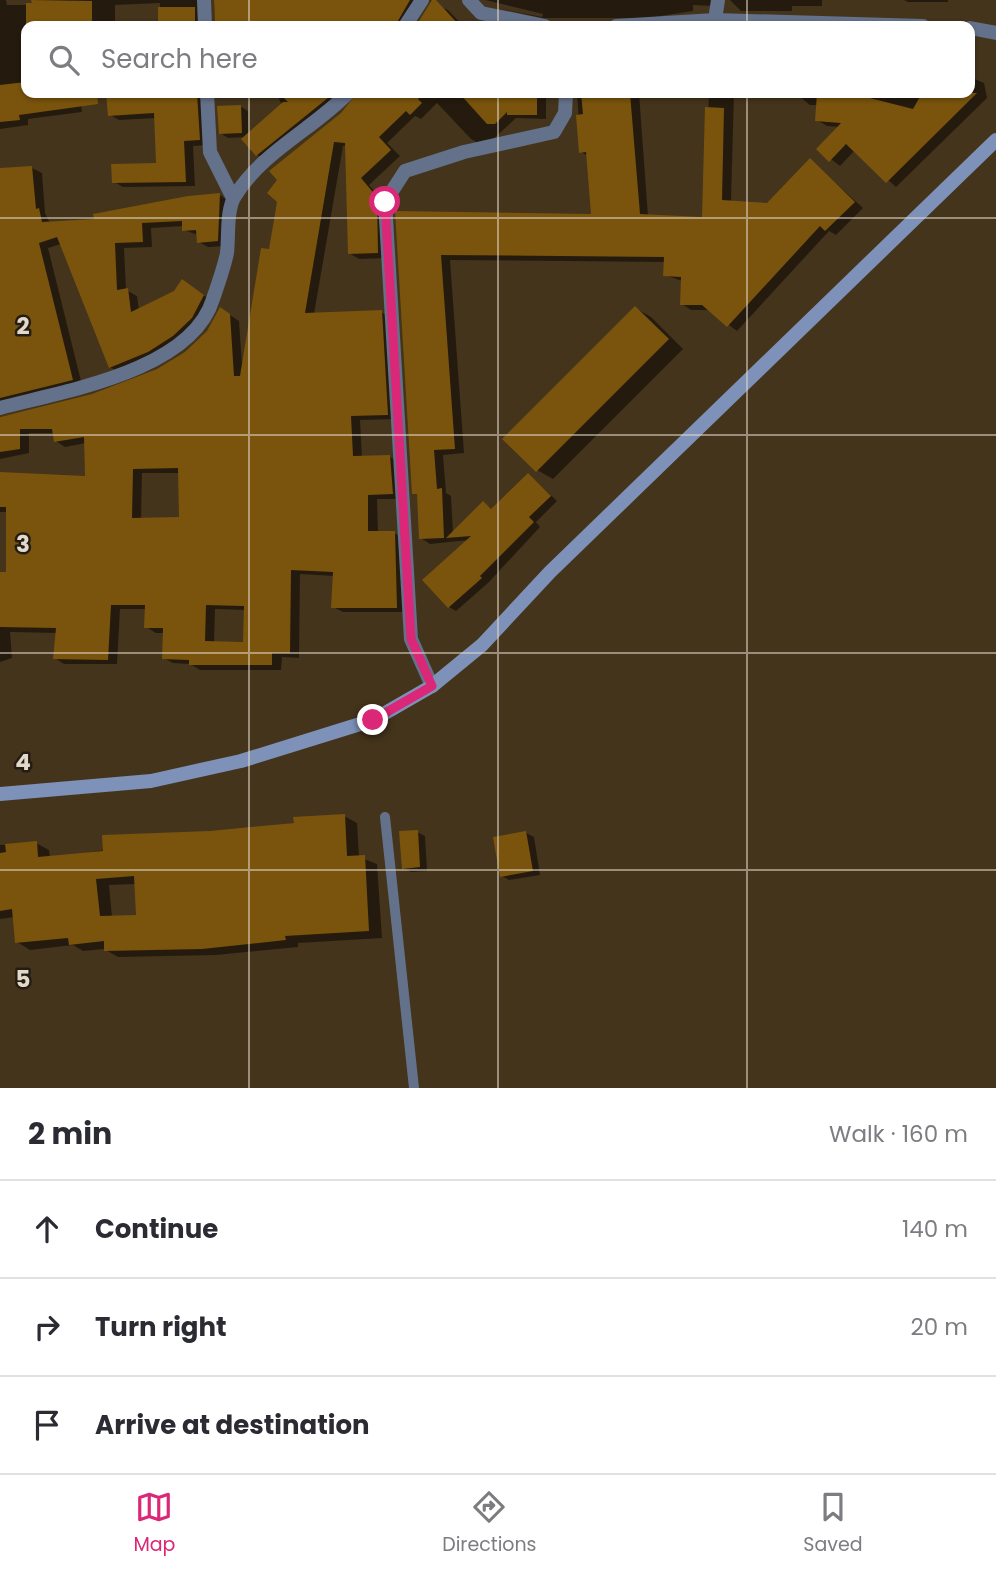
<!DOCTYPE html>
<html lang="en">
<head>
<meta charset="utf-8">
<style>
	:root { --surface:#fff; --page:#f2f2f3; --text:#2b2b33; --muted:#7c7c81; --line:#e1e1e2; --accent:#db2777 }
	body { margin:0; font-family:Poppins,sans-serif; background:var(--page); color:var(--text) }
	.stop { position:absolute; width:21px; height:21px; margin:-16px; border:5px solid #db2777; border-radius:50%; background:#fff }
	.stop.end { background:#db2777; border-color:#fff; box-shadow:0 2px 7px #0008 }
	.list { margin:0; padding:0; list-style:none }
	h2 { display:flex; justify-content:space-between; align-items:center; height:91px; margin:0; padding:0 28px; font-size:30px }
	h2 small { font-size:23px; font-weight:400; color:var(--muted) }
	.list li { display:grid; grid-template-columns:46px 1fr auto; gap:21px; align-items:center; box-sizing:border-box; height:98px; padding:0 28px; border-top:2px solid var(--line) }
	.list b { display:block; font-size:26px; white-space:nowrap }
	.list em { font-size:23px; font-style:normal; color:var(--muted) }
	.icon { flex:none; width:38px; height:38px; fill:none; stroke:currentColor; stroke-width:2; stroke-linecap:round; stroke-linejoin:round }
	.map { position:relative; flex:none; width:996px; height:1088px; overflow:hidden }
	.search { position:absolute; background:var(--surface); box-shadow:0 2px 5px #0004; left:21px; right:21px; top:21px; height:77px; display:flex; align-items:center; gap:18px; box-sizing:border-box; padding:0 24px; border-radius:14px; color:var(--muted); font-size:26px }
	.sheet { height:385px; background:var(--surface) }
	nav { display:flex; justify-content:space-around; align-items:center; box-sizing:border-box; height:98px; border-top:2px solid var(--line); background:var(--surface); font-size:19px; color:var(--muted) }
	nav a { display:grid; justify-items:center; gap:4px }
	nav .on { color:var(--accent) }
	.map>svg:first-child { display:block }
	.shadow { fill:#0007; fill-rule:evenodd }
	.building { fill:#7a540c; fill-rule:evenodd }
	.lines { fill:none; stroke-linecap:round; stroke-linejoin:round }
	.lane { stroke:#64718a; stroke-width:10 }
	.street { stroke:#64718a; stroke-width:14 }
	.secondary { stroke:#7d91b9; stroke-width:14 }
	.route { stroke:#db2777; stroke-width:9 }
	.grid { fill:none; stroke:#e3d9cb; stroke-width:2; stroke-opacity:0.55 }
	.grid-label { font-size:23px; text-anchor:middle; font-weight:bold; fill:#e3d9cb; stroke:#251d13; stroke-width:5; stroke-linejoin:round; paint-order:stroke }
</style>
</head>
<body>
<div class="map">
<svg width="996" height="1088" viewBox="0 0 996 1088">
	<rect width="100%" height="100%" fill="#44341c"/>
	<!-- shadow -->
	<path class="shadow" d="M0 0H6L7 5H33V0H206L204 26H160V3L115 5V26H26V93H79L82 112 28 119V125L0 129Z
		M214 0H423L406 26H215Z
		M485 0H718L716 6 693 5V11L647 18H543L496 8 542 17 543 14Z
		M730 0H822V6H792V11H741Z
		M904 0H948V2H908Z
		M432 4 448 10 463 26H417Z
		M970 77 984 83 987 98 896 187 855 150 840 166 818 149 840 127 827 126 817 120 818 105H810L800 97 734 93 731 202 768 205 810 160 863 208 836 235 829 231 737 331 709 310H691L682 304V281L665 275 666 262 450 260 464 453 443 455 446 493 451 496 453 533 483 503 493 510 529 475 557 501 536 522 540 527 488 583 456 611 449 607 469 540 430 544 421 538 418 495 414 493 397 213 592 216 588 156 581 152 577 93H639L648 216 704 218 709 93H970Z
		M108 93H207L209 145 193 146 195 186 123 187 114 182 157 165 156 118 119 120 110 115Z
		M276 93H349L267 160 257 155 247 137 228 138 220 133 240 106 248 111 249 134 282 105Z
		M357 93H546V119L516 118 488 144 481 145 471 139 437 103 421 119 415 116 387 143 400 156 369 185 386 204 387 258 359 259 349 253 346 146H343L314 314 381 312 391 318 397 419 360 420 362 458 390 457 400 463 402 499H377L378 533H394L404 538 406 612H343L333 607 334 576 300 574 299 658 282 657 281 670H200L190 664 173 663 164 658 165 633H156L146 627 147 609H120L117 664H64L55 658 57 633 10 632 12 658 0 662V573L8 574V512H0V474L86 478V443L65 447 56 441 54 433H29V453L0 459V417L93 396 157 371 186 353 230 315 239 321 242 365 270 251 356 101ZM142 473H179L181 519H141ZM215 609 246 610 244 644 214 643Z
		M32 168 42 173 45 213 50 223 96 220 220 195 229 201 227 246 208 247 199 242 198 235 184 230V226L151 228 152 247 124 248 126 290 137 296 139 310 192 287 213 302 202 323 120 373 110 367 61 244 48 248 82 385 7 403 0 415V170Z
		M635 308 651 317 683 349 553 479 537 470Z
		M344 816 357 823 359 857 377 864 382 938 298 943V947L216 955 118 957 104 949 83 951 73 945 30 950 17 942 14 917 0 919V845L36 843 49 850 50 858ZM136 884 137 917H112L109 885Z
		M417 832 425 836 427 871 411 872 403 868Z
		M526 833 534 837 540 875 509 880 502 876Z"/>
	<!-- building -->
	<path class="building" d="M31 0 92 1V26H26V3H32Z
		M214 0H410L395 26H215Z
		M432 0H436L460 26H416Z
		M158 7H195V26H158Z
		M26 82V93H97L98 104 19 115 20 120 0 122V85Z
		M106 93H197L200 140 184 141 186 182 112 183 111 164 156 163 154 113 108 116Z
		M279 93H334L256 156 241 139 283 102H288Z
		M357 93H424L418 99 422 103 410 115 406 111 379 137 391 150 361 178 377 197 378 253 348 254 345 143 334 142 305 313 382 310 388 415 351 416 353 456 390 455 393 494 368 495V531H395L397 608H331L333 572 291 570 290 653H272V665H189V660L162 659 163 628H144L145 605H111L108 660 53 659 56 628 0 627V572H6V507H0V472L85 476 84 437 54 442 52 429H20V449L0 452V417L92 394 157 369 185 352 207 331 220 307 230 314 234 376H240L261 248 269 249 277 202 267 193 277 180 269 171 341 113ZM178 468 179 517 132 518 133 469ZM206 605 244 606 243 642 205 641Z
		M459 93H528L527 97H537V115H507V112L495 124H487Z
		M581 93H630L640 214 702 217 705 107 724 108 722 200 767 203 810 158 855 202 825 231 820 226 727 327 702 305H680L681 277 663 276 664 257 441 255 455 449 434 450 437 489 442 488 444 538 419 539 417 494H412L395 211 591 214 586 152 579 153 576 115 583 114Z
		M817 93H850L913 109 922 93H977L886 183 846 144 829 162 816 149 841 123 815 121Z
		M241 105 242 133 219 134 217 106Z
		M32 166 36 209 39 208 42 222 94 219 93 214 188 196 220 193 218 241 197 243 196 230 182 231V221L142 223 143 242 115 243 117 290 128 288 131 312 174 291 182 279 204 295 192 318 173 336 148 352 109 368 57 237 39 243 73 380 0 398V168Z
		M635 306 669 339 536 472 502 439Z
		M528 473 551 496 529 517 534 522 480 576 482 578 448 608 422 580 471 536 446 538 483 501 491 509Z
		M345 814 347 856 365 855 369 931 285 936 286 940 202 949 104 951V941L69 945 68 938 15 943 12 909 0 911V853L6 852 5 844 37 841 38 857 103 851 102 835 210 831 294 823 293 817ZM134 876 136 915 100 916 96 879Z
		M418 830 420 867 402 869 399 831Z
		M526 831 533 871 500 877 493 837Z"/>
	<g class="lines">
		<!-- lane -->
		<path class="lane" d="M385 817 414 1088"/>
		<!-- street -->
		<path class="street" d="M204 0 205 26
			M469 0 481 13 545 26
			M715 20 718 0
			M405 26 422 0
			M616 26 715 20 923 26
			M970 28 996 33
			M207 93 210 152 233 198
			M0 408C64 391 191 371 213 299 218 284 224 268 227 253 229 237 226 210 235 196 262 152 313 129 348 93
			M432 686 411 639 385 202 405 171 464 152 554 132 565 113 566 93"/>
		<!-- secondary -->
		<path class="secondary" d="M0 794 151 781 241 761 373 720 432 686 482 645 550 572 996 140"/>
	</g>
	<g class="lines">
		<!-- route -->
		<path class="route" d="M373 720 432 686 411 639 385 202"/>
	</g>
	<!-- grid -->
	<path class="grid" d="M249 0V26M498 0V26M747 0V26M249 93V1088M498 93V1088M747 93V1088M0 218H996M0 435H996M0 653H996M0 870H996"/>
	<g class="grid-label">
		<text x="23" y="334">2</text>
		<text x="23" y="552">3</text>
		<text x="23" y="770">4</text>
		<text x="23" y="987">5</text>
	</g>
</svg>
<div class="stop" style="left:385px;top:202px"></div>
<div class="stop end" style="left:373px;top:720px"></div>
<div class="search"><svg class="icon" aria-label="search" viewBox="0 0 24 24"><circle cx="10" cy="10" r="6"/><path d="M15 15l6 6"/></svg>Search here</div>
</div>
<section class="sheet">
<h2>2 min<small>Walk · 160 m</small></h2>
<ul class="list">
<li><svg class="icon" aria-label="ahead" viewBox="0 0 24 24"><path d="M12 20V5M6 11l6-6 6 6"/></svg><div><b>Continue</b></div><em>140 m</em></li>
<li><svg class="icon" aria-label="right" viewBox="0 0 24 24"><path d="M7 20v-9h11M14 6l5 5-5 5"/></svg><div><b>Turn right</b></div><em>20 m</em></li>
<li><svg class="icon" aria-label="arrive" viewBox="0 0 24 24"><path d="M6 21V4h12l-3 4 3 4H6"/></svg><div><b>Arrive at destination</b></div></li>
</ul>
</section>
<nav>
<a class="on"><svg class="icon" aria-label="map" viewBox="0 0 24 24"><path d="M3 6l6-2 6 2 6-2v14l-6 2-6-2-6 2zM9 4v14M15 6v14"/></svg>Map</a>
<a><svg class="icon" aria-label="directions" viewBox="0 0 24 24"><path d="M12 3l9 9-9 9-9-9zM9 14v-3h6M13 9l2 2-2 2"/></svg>Directions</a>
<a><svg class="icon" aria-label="saved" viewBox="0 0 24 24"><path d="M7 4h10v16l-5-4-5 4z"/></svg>Saved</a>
</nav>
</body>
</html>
